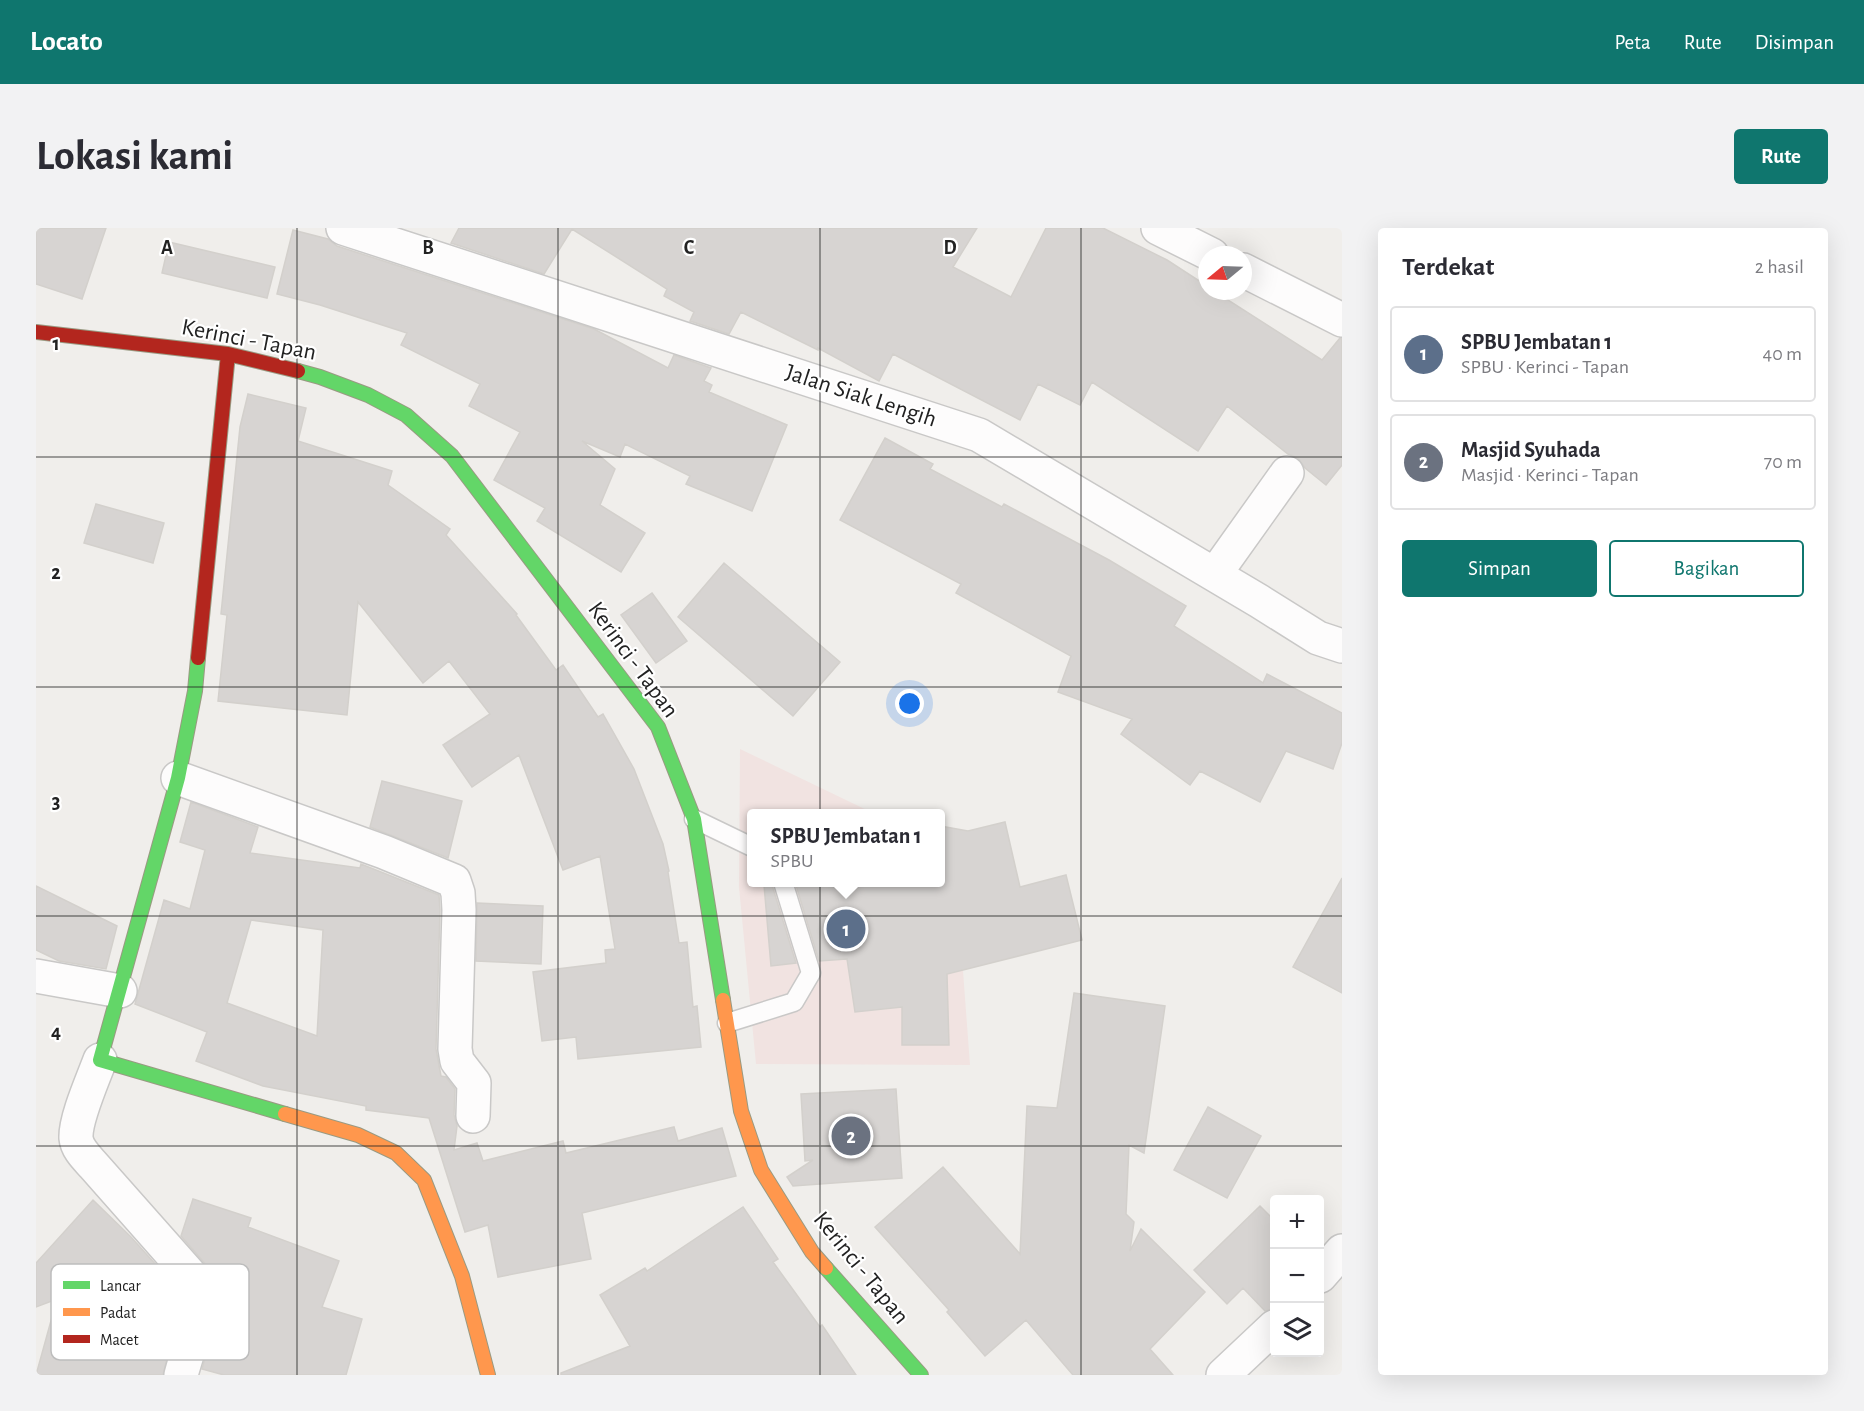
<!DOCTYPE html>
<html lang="id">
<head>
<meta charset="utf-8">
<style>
	:root { --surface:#fff; --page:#f2f2f3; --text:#2b2b33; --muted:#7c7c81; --line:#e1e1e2; --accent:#0f766e }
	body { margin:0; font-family:"Alegreya Sans",sans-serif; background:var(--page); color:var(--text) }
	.controls { position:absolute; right:18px; bottom:18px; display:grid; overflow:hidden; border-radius:6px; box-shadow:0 6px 24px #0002 }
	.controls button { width:54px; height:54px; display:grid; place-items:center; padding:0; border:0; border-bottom:2px solid var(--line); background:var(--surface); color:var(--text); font:30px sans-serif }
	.compass { position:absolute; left:1162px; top:18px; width:54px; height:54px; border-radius:50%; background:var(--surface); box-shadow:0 6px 24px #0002; rotate:251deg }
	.you { position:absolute; left:874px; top:476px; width:21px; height:21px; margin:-15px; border:4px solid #fff; border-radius:50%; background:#1a73e8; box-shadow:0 0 0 9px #1a73e833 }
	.badge { display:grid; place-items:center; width:39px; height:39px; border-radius:50%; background:var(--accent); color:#fff; font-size:20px; font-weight:700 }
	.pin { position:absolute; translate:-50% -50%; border:3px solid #fff; box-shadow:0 2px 6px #0006 }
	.popup { position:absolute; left:711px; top:581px; width:198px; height:78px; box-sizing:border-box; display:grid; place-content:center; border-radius:6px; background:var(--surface); filter:drop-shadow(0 2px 4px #0005); font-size:20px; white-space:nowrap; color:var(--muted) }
	.popup b { font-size:22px; color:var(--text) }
	.popup::after { content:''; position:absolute; left:50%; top:100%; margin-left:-12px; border:12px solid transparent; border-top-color:var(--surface) }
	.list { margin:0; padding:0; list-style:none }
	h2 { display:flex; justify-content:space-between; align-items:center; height:78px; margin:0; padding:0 24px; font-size:26px }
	h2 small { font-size:20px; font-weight:400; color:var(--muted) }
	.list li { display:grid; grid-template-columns:39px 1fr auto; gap:18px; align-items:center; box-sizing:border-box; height:96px; margin:0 12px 12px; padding:0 12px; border:2px solid var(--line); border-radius:6px }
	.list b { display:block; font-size:22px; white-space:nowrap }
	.list p { margin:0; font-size:20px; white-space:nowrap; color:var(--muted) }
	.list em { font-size:20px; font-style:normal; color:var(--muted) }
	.actions { display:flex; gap:12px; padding:18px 24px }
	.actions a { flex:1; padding:14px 0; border:2px solid var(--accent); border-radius:6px; text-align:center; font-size:21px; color:var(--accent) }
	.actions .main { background:var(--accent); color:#fff }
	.icon { flex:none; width:33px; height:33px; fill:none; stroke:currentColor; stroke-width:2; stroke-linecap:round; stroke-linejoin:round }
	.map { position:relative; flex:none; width:1306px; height:1147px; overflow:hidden; border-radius:6px }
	header { display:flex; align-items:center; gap:36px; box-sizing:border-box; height:84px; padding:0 30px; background:var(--accent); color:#fff }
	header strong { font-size:28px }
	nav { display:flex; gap:33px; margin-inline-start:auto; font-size:21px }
	.intro { display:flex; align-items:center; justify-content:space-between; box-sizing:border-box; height:144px; padding:0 36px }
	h1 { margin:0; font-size:42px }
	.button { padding:15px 27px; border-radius:6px; background:var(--accent); color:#fff; font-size:21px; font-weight:700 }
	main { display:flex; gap:36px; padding:0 36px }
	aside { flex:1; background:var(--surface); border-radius:6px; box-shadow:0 6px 24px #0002 }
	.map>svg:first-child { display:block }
	.commercial { fill:#f1e3e1 }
	.building { fill:#d7d4d2; stroke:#d3d0cc; stroke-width:1.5; fill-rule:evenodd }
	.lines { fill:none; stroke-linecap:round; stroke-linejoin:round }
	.lane-casing { stroke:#c9c8c7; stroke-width:21 }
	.street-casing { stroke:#c9c8c7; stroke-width:36 }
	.fast-casing { stroke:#999a82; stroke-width:16 }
	.slow-casing { stroke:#999a82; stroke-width:16 }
	.jam-casing { stroke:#999a82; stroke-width:16 }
	.lane { stroke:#fdfcfc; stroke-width:18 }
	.street { stroke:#fdfcfc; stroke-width:33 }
	.fast { stroke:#63d668; stroke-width:14 }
	.slow { stroke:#ff974d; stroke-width:14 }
	.jam { stroke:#b3261e; stroke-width:14 }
	.grid { fill:none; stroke:#222; stroke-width:1.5; stroke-opacity:0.55 }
	.labels { text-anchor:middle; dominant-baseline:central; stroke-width:4.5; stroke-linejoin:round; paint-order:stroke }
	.street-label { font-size:24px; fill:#222; stroke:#fff }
	.key { fill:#fff; stroke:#bdbdbd; stroke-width:1.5 }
	.key-label { font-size:16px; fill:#222 }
	.grid-label { font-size:20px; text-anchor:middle; font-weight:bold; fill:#222; stroke:#fff; stroke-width:4.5; stroke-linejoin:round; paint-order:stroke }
</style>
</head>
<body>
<header>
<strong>Locato</strong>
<nav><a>Peta</a><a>Rute</a><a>Disimpan</a></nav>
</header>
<div class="intro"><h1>Lokasi kami</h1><a class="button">Rute</a></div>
<main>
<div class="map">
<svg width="1306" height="1147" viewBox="0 0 1306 1147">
	<rect width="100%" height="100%" fill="#f0eeeb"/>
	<!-- commercial -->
	<path class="commercial" d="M704 521 837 585 716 586V654L897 655 927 743 934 837 720 836 703 659Z"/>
	<!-- building -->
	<path class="building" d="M0 0H70L46 71 0 56Z
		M423 0H941L917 39 975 69 1010 0H1067L1131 32 1171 58V63H1178L1286 132 1304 110 1306 111V237L1290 257 1269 240 1262 230 1252 226 1191 178 1162 223 1056 154 1044 177 1002 156 984 192 857 126 843 153 782 120V122L705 84 693 106 654 93 658 84 628 68 631 61 536 1 508 46 415 15Z
		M257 2 292 11 301 18 558 101 632 140 638 127 675 140 668 153 676 157 673 164 751 197 716 283 650 256 654 248 589 216 584 229 546 213 579 241 564 277 609 305 585 344 501 293 509 280 458 252 484 204 433 178 444 156 365 117 371 105 284 77 241 66Z
		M133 14 239 39 231 70 126 45Z
		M212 166 270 180 262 213 356 243 352 257 414 301 410 307 481 386 480 387 520 442 527 437 562 489 567 486 598 541 627 616 633 643 632 644 643 715 651 714 657 779 661 778 665 819 542 831 540 809 506 813 497 744 570 735 569 722 579 721 564 628 527 642 483 527 436 559 407 517 454 486 413 433 387 455 322 374 311 487 182 473 191 387 185 386 204 199Z
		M849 210 897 236 894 241 966 279 968 276 1073 332 1150 378 1138 398 1227 455 1231 446 1306 485V515L1297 541 1250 523 1224 574 1164 543 1154 557 1085 506 1096 491 1022 464 1035 428 920 365 925 356 804 292Z
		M60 276 128 295 117 335 48 315Z
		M688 335 804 434 757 488 642 389Z
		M616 365 651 413 620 435 585 387Z
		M346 553 426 573 412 630 334 599Z
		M155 574 222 599 214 625 324 640 325 636 403 667 404 682 400 821 405 848 410 849 419 861 418 887 421 898 418 922 441 915 447 933 527 913 530 925 638 899 642 913 686 900 700 948 546 985 555 1031 462 1049 452 997 429 1004 393 890 330 882V878L227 858 160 833 171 804 99 776 128 672 154 681 169 622 144 614ZM215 692 287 702 281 808 191 775Z
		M969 594 984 659 1030 647 1046 712 911 746 913 817H866V779L819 784 811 731 783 733 759 654H904V598L932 603Z
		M1306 650V765L1257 739Z
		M728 657H736L760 735 735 738Z
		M0 658 81 698 70 741 23 733 0 722Z
		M441 675 507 678 505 736 440 733Z
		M1038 765 1129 778 1108 925 1093 917 1090 986 1098 994 1094 1023 1105 1001 1169 1064 1114 1121 1137 1147H1037L990 1092 949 1128 911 1084 913 1082 839 999 907 939 984 1026 991 878 1021 880Z
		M860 861 866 950 757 958 751 949 777 932 769 933 765 866Z
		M1172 879 1225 908 1191 970 1138 942Z
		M157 971 215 990 212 999 303 1033 286 1079 326 1091 310 1147H188L166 1141 177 1102 180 1073 178 1058 171 1038 145 1008Z
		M57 972 95 1009 140 1059 142 1085 127 1147H0L21 1071 0 1079V1035Z
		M1224 978 1239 993V1081L1229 1083 1207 1060 1191 1076 1158 1042Z
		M707 979 742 1031 737 1034 784 1099 786 1097 820 1147H525V1145L594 1118 564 1067 609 1040 611 1043Z"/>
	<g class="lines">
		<!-- lane casing -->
		<g class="lane-casing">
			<path id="lane" d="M658 591 716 619
				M691 795 758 774 775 745 747 654"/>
		</g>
		<!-- street casing -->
		<g class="street-casing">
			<path id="street" d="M307 0 943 207 1223 373 1282 410 1306 418
				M1122 0 1176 27
				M1207 42 1306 92
				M1179 346 1251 245
				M142 550 348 624 418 653 422 665 423 682 419 821 421 833 438 855 437 888
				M0 748 84 763
				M64 832C57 851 39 891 40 910 41 921 51 930 58 938L157 1050C169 1084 154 1113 145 1147
				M1284 1048 1306 1023
				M1187 1147 1238 1099"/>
		</g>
		<!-- fast casing -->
		<g class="fast-casing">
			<path id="fast" d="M262 143 284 149 332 167 370 187 416 228 622 499 658 591 687 772
				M162 430 159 463 142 550 64 832 249 886
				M790 1040 885 1147"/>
		</g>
		<!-- slow casing -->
		<g class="slow-casing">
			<path id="slow" d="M687 772 705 883 725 942 776 1024 790 1040
				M249 886 322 907 360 925 388 952 426 1048 452 1147"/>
		</g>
		<!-- jam casing -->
		<g class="jam-casing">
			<path id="jam" d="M0 104 192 126 262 143
				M162 430 192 126"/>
		</g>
		<!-- lane -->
		<use href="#lane" class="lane"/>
		<!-- street -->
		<use href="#street" class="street"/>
		<!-- fast -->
		<use href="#fast" class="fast"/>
		<!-- slow -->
		<use href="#slow" class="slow"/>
		<!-- jam -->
		<use href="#jam" class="jam"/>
	</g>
	<!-- grid -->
	<path class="grid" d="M261 0V1147M522 0V1147M784 0V1147M1045 0V1147M0 229H1306M0 459H1306M0 688H1306M0 918H1306"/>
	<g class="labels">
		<!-- street labels -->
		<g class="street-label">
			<text transform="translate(213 112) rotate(11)">Kerinci - Tapan</text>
			<text transform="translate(825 168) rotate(18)">Jalan Siak Lengih</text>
			<text transform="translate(597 432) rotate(54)">Kerinci - Tapan</text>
			<text transform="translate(825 1040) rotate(51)">Kerinci - Tapan</text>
		</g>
	</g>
	<!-- legend -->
	<rect x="15" y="1036" width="198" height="96" rx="9" class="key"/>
	<rect x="27" y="1053" width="27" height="8" fill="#63d668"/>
	<rect x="27" y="1080" width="27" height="8" fill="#ff974d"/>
	<rect x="27" y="1107" width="27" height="8" fill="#b3261e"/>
	<g class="key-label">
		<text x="64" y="1063">Lancar</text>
		<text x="64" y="1090">Padat</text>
		<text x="64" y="1117">Macet</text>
	</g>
	<g class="grid-label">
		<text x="131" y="26">A</text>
		<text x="392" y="26">B</text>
		<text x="653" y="26">C</text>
		<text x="914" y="26">D</text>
		<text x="20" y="122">1</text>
		<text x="20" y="351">2</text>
		<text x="20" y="580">3</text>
		<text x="20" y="810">4</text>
	</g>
</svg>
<div class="controls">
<button>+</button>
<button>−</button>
<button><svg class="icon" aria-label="layers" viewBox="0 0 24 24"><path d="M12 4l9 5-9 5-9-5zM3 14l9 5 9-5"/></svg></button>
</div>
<svg class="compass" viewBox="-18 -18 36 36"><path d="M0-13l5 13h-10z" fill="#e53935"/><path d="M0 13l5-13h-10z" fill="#7c7c81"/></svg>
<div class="you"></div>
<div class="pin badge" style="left:810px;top:701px;background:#5c6f8a">1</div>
<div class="popup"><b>SPBU Jembatan 1</b>SPBU</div>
<div class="pin badge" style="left:815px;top:908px;background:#6b7280">2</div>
</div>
<aside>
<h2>Terdekat<small>2 hasil</small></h2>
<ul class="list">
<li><span class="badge" style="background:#5c6f8a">1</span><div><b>SPBU Jembatan 1</b><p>SPBU · Kerinci - Tapan</p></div><em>40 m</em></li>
<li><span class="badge" style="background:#6b7280">2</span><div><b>Masjid Syuhada</b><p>Masjid · Kerinci - Tapan</p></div><em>70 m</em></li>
</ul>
<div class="actions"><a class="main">Simpan</a><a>Bagikan</a></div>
</aside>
</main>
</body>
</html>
